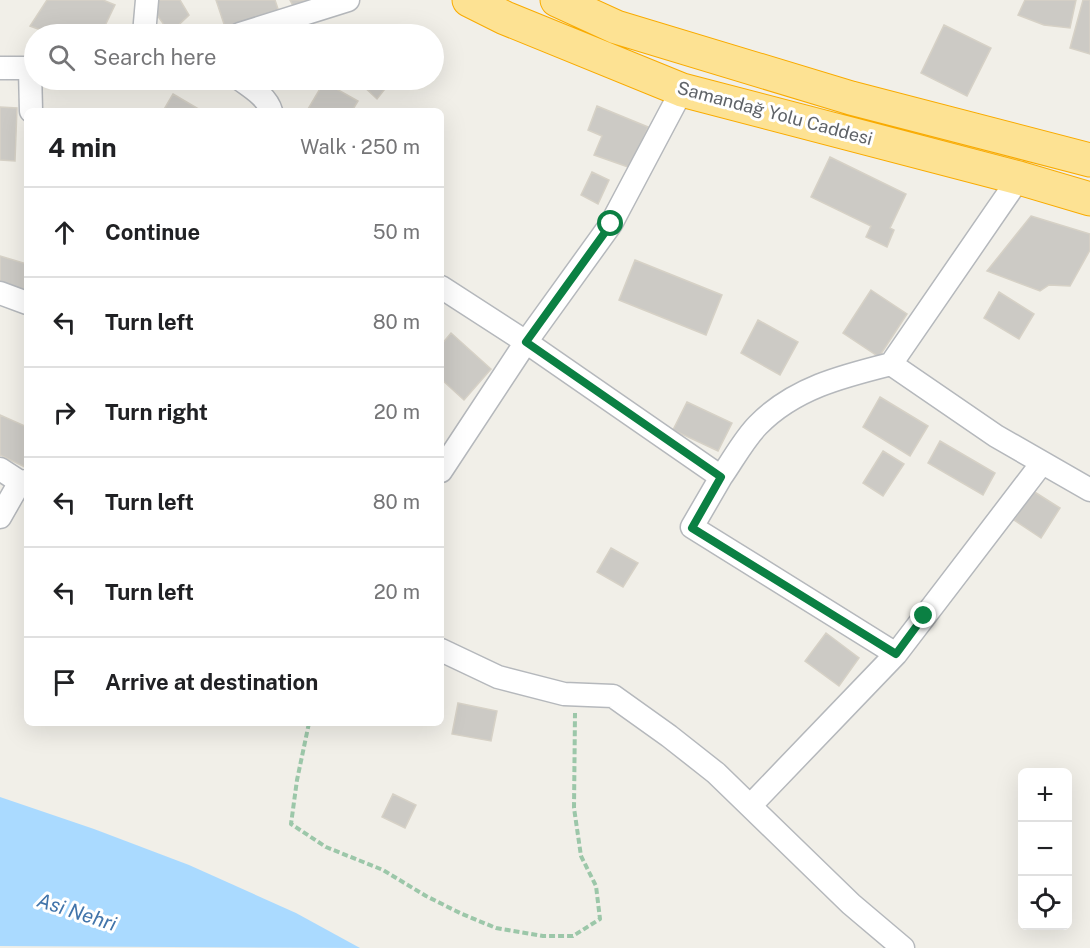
<!DOCTYPE html>
<html lang="en">
<head>
<meta charset="utf-8">
<style>
	:root { --surface:#fff; --page:#f6f6f6; --text:#202124; --muted:#757577; --line:#e0e0e0 }
	body { margin:0; font-family:"Public Sans",sans-serif; background:var(--page); color:var(--text) }
	.controls { position:absolute; right:18px; bottom:18px; display:grid; overflow:hidden; border-radius:9px; box-shadow:0 6px 24px #0002 }
	.controls button { width:54px; height:54px; display:grid; place-items:center; padding:0; border:0; border-bottom:2px solid var(--line); background:var(--surface); color:var(--text); font:30px sans-serif }
	.stop { position:absolute; width:18px; height:18px; margin:-14px; border:4px solid #0b8043; border-radius:50%; background:#fff }
	.stop.end { background:#0b8043; border-color:#fff; box-shadow:0 2px 6px #0008 }
	.list { margin:0; padding:0; list-style:none }
	h2 { display:flex; justify-content:space-between; align-items:center; height:78px; margin:0; padding:0 24px; font-size:26px }
	h2 small { font-size:20px; font-weight:400; color:var(--muted) }
	.list li { display:grid; grid-template-columns:39px 1fr auto; gap:18px; align-items:center; box-sizing:border-box; height:90px; padding:0 24px; border-top:2px solid var(--line) }
	.list b { display:block; font-size:22px; white-space:nowrap }
	.list em { font-size:20px; font-style:normal; color:var(--muted) }
	.icon { flex:none; width:33px; height:33px; fill:none; stroke:currentColor; stroke-width:2; stroke-linecap:round; stroke-linejoin:round }
	.map { position:relative; flex:none; width:1090px; height:948px; overflow:hidden }
	.search { position:absolute; background:var(--surface); box-shadow:0 6px 24px #0002; left:24px; top:24px; width:420px; height:66px; display:flex; align-items:center; gap:15px; box-sizing:border-box; padding:0 21px; border-radius:33px; color:var(--muted); font-size:22px }
	.panel { position:absolute; background:var(--surface); box-shadow:0 6px 24px #0002; left:24px; top:108px; width:420px; height:618px; border-radius:9px }
	.map>svg:first-child { display:block }
	.water { fill:#aadaff }
	.building { fill:#cccac5; stroke:#d6d1c6; stroke-width:1.5 }
	.lines { fill:none; stroke-linecap:round; stroke-linejoin:round }
	.street-casing { stroke:#b5b8bc; stroke-width:25 }
	.highway-casing { stroke:#f9ab00; stroke-width:35 }
	.path { stroke:#9cc7a9; stroke-width:4; stroke-dasharray:6 3; stroke-linecap:butt }
	.street { stroke:#fff; stroke-width:22 }
	.highway { stroke:#fde293; stroke-width:33 }
	.route { stroke:#0b8043; stroke-width:8 }
	.labels { text-anchor:middle; dominant-baseline:central; stroke-width:6; stroke-linejoin:round; paint-order:stroke }
	.street-label { font-size:18px; fill:#5f6368; stroke:#fff }
	.water-label { font-size:20px; font-style:italic; fill:#4174aa; stroke:#fff }
</style>
</head>
<body>
<div class="map">
<svg width="1090" height="948" viewBox="0 0 1090 948">
	<rect width="100%" height="100%" fill="#f1efe8"/>
	<!-- water -->
	<path class="water" d="M0 797 94 829 189 865 296 913 360 948 0 946Z"/>
	<!-- building -->
	<path class="building" d="M47 0H103L115 5 101 34H52L30 26Z
		M155 0H180L189 15 170 33 157 15Z
		M216 0H275L280 15 227 33Z
		M290 0H313L295 10Z
		M1025 0H1076L1070 28 1044 25 1018 15Z
		M1083 0H1090V54L1070 48Z
		M944 25 991 48 967 96 921 73Z
		M360 80H392L377 99 359 82Z
		M324 82 358 101 352 111H311L308 109Z
		M173 94 202 111H163Z
		M597 106 648 127 631 168 594 155 602 136 588 130Z
		M0 107 17 108 15 161 0 160Z
		M830 157 906 194 890 228 894 230 887 247 866 237 871 226 811 197Z
		M592 172 609 180 598 204 581 195Z
		M1031 216 1090 234V250L1070 286 1049 285 1040 291 987 271Z
		M0 256 27 264V284L24 295 0 287Z
		M635 260 722 295 706 335 619 300Z
		M871 290 907 314 879 357 843 333Z
		M999 292 1034 314 1019 339 984 318Z
		M758 320 798 342 780 375 741 353Z
		M451 333 491 369 464 400 441 379V345Z
		M880 397 928 426 910 456 863 427Z
		M687 402 732 423 718 451 673 430Z
		M0 415 27 427V468L0 455Z
		M940 441 995 473 983 495 928 463Z
		M883 451 904 464 883 496 863 483Z
		M1033 491 1060 508 1041 538 1014 520Z
		M611 548 638 563 623 587 597 572Z
		M826 633 859 658 839 686 805 661Z
		M458 703 497 711 491 741 452 734Z
		M393 794 416 805 405 828 382 817Z"/>
	<g class="lines">
		<!-- street casing -->
		<g class="street-casing">
			<path id="street" d="M144 34 147 0
				M240 34 348 0
				M0 68H34
				M30 69 31 111
				M241 80C252 88 267 97 271 111
				M441 287 526 342 721 477C733 460 744 439 758 425 794 388 843 376 891 364L996 436 1090 490
				M0 293 27 303
				M891 364 1019 178
				M0 469 20 482
				M441 471 526 342 611 224 682 90
				M721 477 692 527 896 654
				M0 517 20 482 27 481
				M441 650 498 677 564 694 613 696 669 736 716 773 851 904 903 948
				M750 806 896 654 1042 463"/>
		</g>
		<!-- highway casing -->
		<g class="highway-casing">
			<path id="highway" d="M469 0 505 18 682 90 1019 178 1090 199
				M557 0 616 27 851 98 1090 160"/>
		</g>
		<!-- path -->
		<path class="path" d="M309 723 297 780 291 824 326 847 383 870 426 896 462 914 496 928 543 936H573L600 919 596 886 581 856 574 808 575 713"/>
		<!-- street -->
		<use href="#street" class="street"/>
		<!-- highway -->
		<use href="#highway" class="highway"/>
	</g>
	<g class="lines">
		<!-- route -->
		<path class="route" d="M611 224 526 342 721 477 692 528 896 654 924 616"/>
	</g>
	<g class="labels">
		<!-- street labels -->
		<g class="street-label">
			<text transform="translate(775 113) rotate(15)">Samandağ Yolu Caddesi</text>
		</g>
		<!-- water labels -->
		<g class="water-label">
			<text transform="translate(77 912) rotate(18)">Asi Nehri</text>
		</g>
	</g>
</svg>
<div class="controls">
<button>+</button>
<button>−</button>
<button><svg class="icon" aria-label="locate" viewBox="0 0 24 24"><circle cx="12" cy="12" r="6"/><path d="M12 2v4M12 18v4M2 12h4M18 12h4"/></svg></button>
</div>
<div class="stop" style="left:611px;top:224px"></div>
<div class="stop end" style="left:924px;top:616px"></div>
<div class="search"><svg class="icon" aria-label="search" viewBox="0 0 24 24"><circle cx="10" cy="10" r="6"/><path d="M15 15l6 6"/></svg>Search here</div>
<section class="panel">
<h2>4 min<small>Walk · 250 m</small></h2>
<ul class="list">
<li><svg class="icon" aria-label="ahead" viewBox="0 0 24 24"><path d="M12 20V5M6 11l6-6 6 6"/></svg><div><b>Continue</b></div><em>50 m</em></li>
<li><svg class="icon" aria-label="left" viewBox="0 0 24 24"><path d="M17 20v-9H6M10 6l-5 5 5 5"/></svg><div><b>Turn left</b></div><em>80 m</em></li>
<li><svg class="icon" aria-label="right" viewBox="0 0 24 24"><path d="M7 20v-9h11M14 6l5 5-5 5"/></svg><div><b>Turn right</b></div><em>20 m</em></li>
<li><svg class="icon" aria-label="left" viewBox="0 0 24 24"><path d="M17 20v-9H6M10 6l-5 5 5 5"/></svg><div><b>Turn left</b></div><em>80 m</em></li>
<li><svg class="icon" aria-label="left" viewBox="0 0 24 24"><path d="M17 20v-9H6M10 6l-5 5 5 5"/></svg><div><b>Turn left</b></div><em>20 m</em></li>
<li><svg class="icon" aria-label="arrive" viewBox="0 0 24 24"><path d="M6 21V4h12l-3 4 3 4H6"/></svg><div><b>Arrive at destination</b></div></li>
</ul>
</section>
</div>
</body>
</html>
